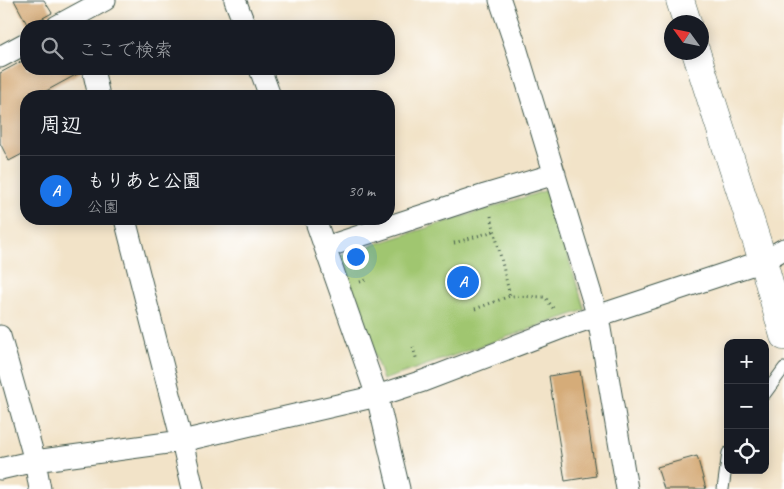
<!DOCTYPE html>
<html lang="ja">
<head>
<meta charset="utf-8">
<style>
	:root { --surface:#171b24; --page:#242831; --text:#f1f3f6; --muted:#9ea1a6; --line:#363941; --accent:#1a73e8 }
	body { margin:0; font-family:Caveat,"Klee One",sans-serif; background:var(--page); color:var(--text) }
	.controls { position:absolute; right:15px; bottom:15px; display:grid; overflow:hidden; border-radius:10px; box-shadow:0 2px 12px #0003 }
	.controls button { width:45px; height:45px; display:grid; place-items:center; padding:0; border:0; border-bottom:1px solid var(--line); background:var(--surface); color:var(--text); font:25px sans-serif }
	.compass { position:absolute; left:664px; top:15px; width:45px; height:45px; border-radius:50%; background:var(--surface); box-shadow:0 2px 12px #0003; rotate:303deg }
	.you { position:absolute; left:355px; top:256px; width:18px; height:18px; margin:-12px; border:4px solid #fff; border-radius:50%; background:#1a73e8; box-shadow:0 0 0 8px #1a73e833 }
	.badge { display:grid; place-items:center; width:32px; height:32px; border-radius:50%; background:var(--accent); color:#fff; font-size:16px; font-weight:700 }
	.pin { position:absolute; translate:-50% -50%; border:2px solid #fff; box-shadow:0 1px 5px #0006 }
	.list { margin:0; padding:0; list-style:none }
	h2 { display:flex; justify-content:space-between; align-items:center; height:65px; margin:0; padding:0 20px; font-size:21px }
	h2 small { font-size:16px; font-weight:400; color:var(--muted) }
	.list li { display:grid; grid-template-columns:32px 1fr auto; gap:15px; align-items:center; box-sizing:border-box; height:70px; padding:0 20px; border-top:1px solid var(--line) }
	.list b { display:block; font-size:19px; white-space:nowrap }
	.list p { margin:0; font-size:16px; white-space:nowrap; color:var(--muted) }
	.list em { font-size:16px; font-style:normal; color:var(--muted) }
	.icon { flex:none; width:28px; height:28px; fill:none; stroke:currentColor; stroke-width:2; stroke-linecap:round; stroke-linejoin:round }
	.map { position:relative; flex:none; width:784px; height:489px; overflow:hidden }
	.search { position:absolute; background:var(--surface); box-shadow:0 2px 12px #0003; left:20px; top:20px; width:375px; height:55px; display:flex; align-items:center; gap:12px; box-sizing:border-box; padding:0 18px; border-radius:20px; color:var(--muted); font-size:19px }
	.panel { position:absolute; background:var(--surface); box-shadow:0 2px 12px #0003; left:20px; top:90px; width:375px; height:135px; border-radius:20px }
	.map>svg:first-child { display:block }
	.green { fill:#a0c670; stroke:#608252 }
	.building { fill:#d5ac79 }
	.lines { fill:none; stroke-linecap:round; stroke-linejoin:round }
	.lane-casing { stroke:#3f564a; stroke-width:13 }
	.street-casing { stroke:#3f564a; stroke-width:23 }
	.secondary-casing { stroke:#3f564a; stroke-width:29 }
	.path { stroke:#3f564a; stroke-width:3; stroke-dasharray:1 4; stroke-linecap:butt }
	.lane { stroke:#fff; stroke-width:11 }
	.street { stroke:#fff; stroke-width:21 }
	.secondary { stroke:#fff; stroke-width:28 }
</style>
</head>
<body>
<div class="map">
<svg width="784" height="489" viewBox="0 0 784 489">
	<rect width="100%" height="100%" fill="#fff"/>
	<filter id="ink" filterUnits="userSpaceOnUse"><feTurbulence type="fractalNoise" baseFrequency=".02" numOctaves="2"/><feDisplacementMap in="SourceGraphic" scale="10" xChannelSelector="R" yChannelSelector="G"/><feConvolveMatrix kernelMatrix="1 2 1 2 8 2 1 2 1" color-interpolation-filters="sRGB"/></filter>
	<filter id="wash" filterUnits="userSpaceOnUse"><feTurbulence type="fractalNoise" baseFrequency=".0096" numOctaves="4" result="noise"/><feDisplacementMap in="SourceGraphic" scale="20" xChannelSelector="R" yChannelSelector="G"/><feGaussianBlur stdDeviation="1.12" result="paint"/><feColorMatrix in="noise" values="0 0 0 0 0 0 0 0 0 0 0 0 0 0 0 0 0 1.4 0 .05"/><feComposite in="paint" operator="in"/></filter>
	<g filter="url(#wash)">
		<rect width="100%" height="100%" fill="#f2e3c8"/>
		<!-- green -->
		<path class="green" d="M547 190 585 310 383 380 341 255Z"/>
		<g id="blocks">
			<!-- building -->
			<path class="building" d="M14 0H44L52 13 28 26Z
				M26 59V69H81V72L37 96H26V152L9 161 0 143V73Z
				M580 371 596 476 565 481 549 376Z
				M697 456 706 489H664L657 467Z"/>
		</g>
	</g>
	<g filter="url(#ink)">
		<use href="#blocks" fill-opacity="0" stroke="#3f564a" stroke-width="1"/>
		<g class="lines">
			<!-- lane casing -->
			<g class="lane-casing">
				<path id="lane" d="M765 394 784 368
					M723 489 728 453"/>
			</g>
			<!-- street casing -->
			<g class="street-casing">
				<path id="street" d="M235 0 245 26
					M500 0 515 44 598 317 627 489
					M57 26 105 0
					M0 57 26 43
					M93 69 99 96
					M260 69 270 96
					M125 219 182 441 193 489
					M315 219 377 396 399 489
					M326 247 485 195 555 174
					M0 336 35 461 40 489
					M0 469 35 461 182 441 377 396 423 381 567 326 763 261 784 249"/>
			</g>
			<!-- secondary casing -->
			<g class="secondary-casing">
				<path id="secondary" d="M680 0 687 22
					M696 52 763 261 784 336"/>
			</g>
			<!-- path -->
			<path class="path" d="M491 216 510 296
				M454 243 494 231
				M360 282 369 279
				M475 309 510 296 545 297 553 308
				M413 347 417 361"/>
			<!-- lane -->
			<use href="#lane" class="lane"/>
			<!-- street -->
			<use href="#street" class="street"/>
			<!-- secondary -->
			<use href="#secondary" class="secondary"/>
		</g>
	</g>
</svg>
<div class="controls">
<button>+</button>
<button>−</button>
<button><svg class="icon" aria-label="locate" viewBox="0 0 24 24"><circle cx="12" cy="12" r="6"/><path d="M12 2v4M12 18v4M2 12h4M18 12h4"/></svg></button>
</div>
<svg class="compass" viewBox="-18 -18 36 36"><path d="M0-13l5 13h-10z" fill="#e53935"/><path d="M0 13l5-13h-10z" fill="#9ea1a6"/></svg>
<div class="you"></div>
<div class="pin badge" style="left:463px;top:282px">A</div>
<div class="search"><svg class="icon" aria-label="search" viewBox="0 0 24 24"><circle cx="10" cy="10" r="6"/><path d="M15 15l6 6"/></svg>ここで検索</div>
<section class="panel">
<h2>周辺<small></small></h2>
<ul class="list">
<li><span class="badge">A</span><div><b>もりあと公園</b><p>公園</p></div><em>30 m</em></li>
</ul>
</section>
</div>
</body>
</html>
